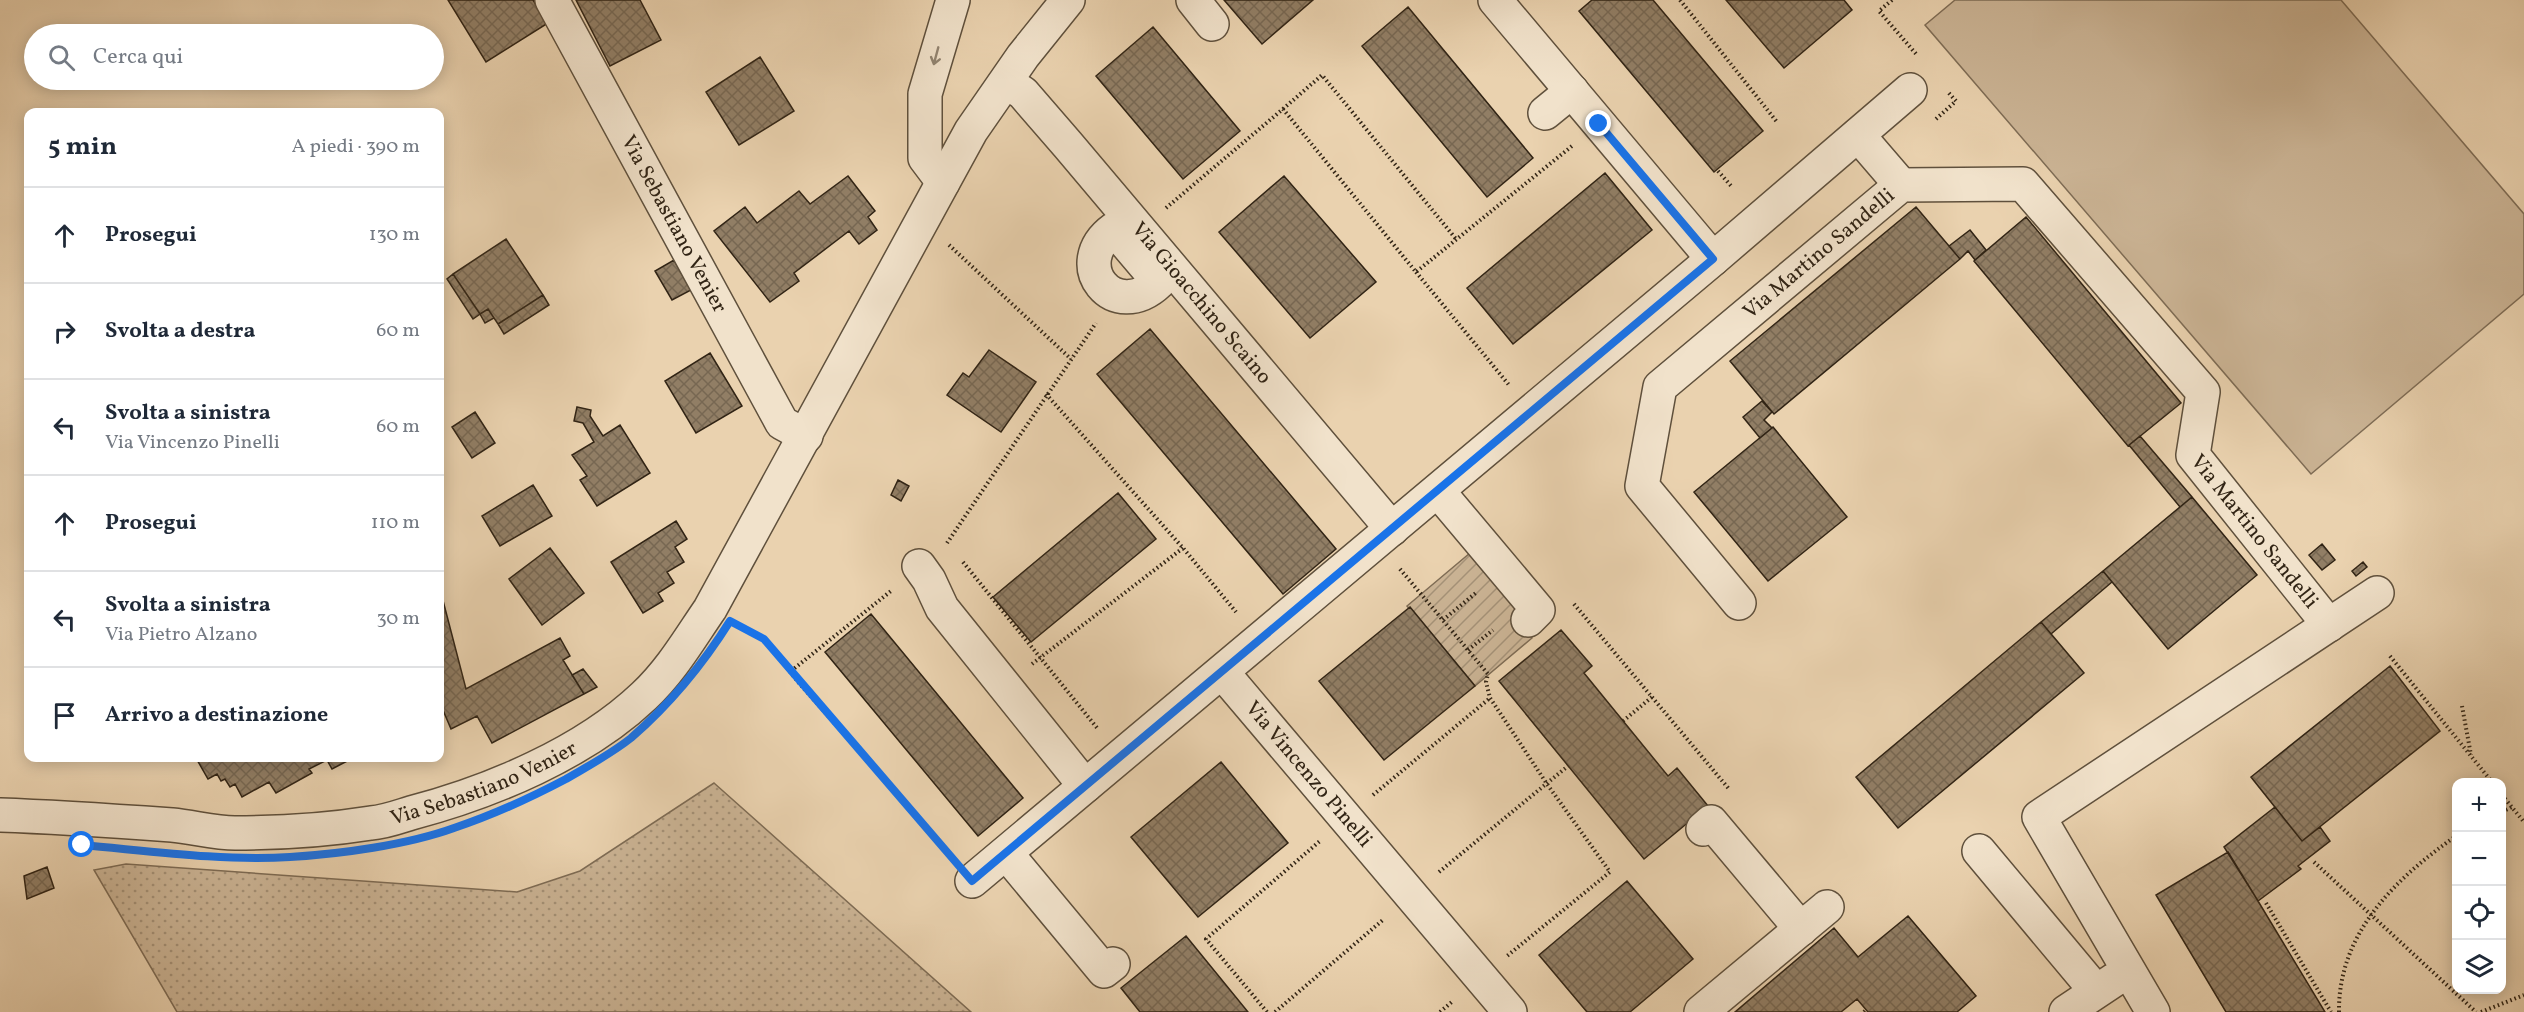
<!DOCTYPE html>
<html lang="it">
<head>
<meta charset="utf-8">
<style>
	:root { --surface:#fff; --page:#f2f2f3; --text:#1f2937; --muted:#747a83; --line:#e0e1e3 }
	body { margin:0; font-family:Vollkorn,serif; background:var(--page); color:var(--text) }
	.controls { position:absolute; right:18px; bottom:18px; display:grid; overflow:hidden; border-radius:12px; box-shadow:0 3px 15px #0003 }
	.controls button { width:54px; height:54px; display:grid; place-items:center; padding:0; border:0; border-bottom:2px solid var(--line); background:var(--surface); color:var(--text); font:30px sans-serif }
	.stop { position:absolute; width:18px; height:18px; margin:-14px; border:4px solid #1a73e8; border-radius:50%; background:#fff }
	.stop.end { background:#1a73e8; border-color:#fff; box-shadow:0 2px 6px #0008 }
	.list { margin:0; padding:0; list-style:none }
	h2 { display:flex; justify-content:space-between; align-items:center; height:78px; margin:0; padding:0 24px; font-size:26px }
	h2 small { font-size:20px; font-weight:400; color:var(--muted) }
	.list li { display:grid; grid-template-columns:39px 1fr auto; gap:18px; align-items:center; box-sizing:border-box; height:96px; padding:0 24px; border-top:2px solid var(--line) }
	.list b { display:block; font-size:22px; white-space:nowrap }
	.list p { margin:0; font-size:20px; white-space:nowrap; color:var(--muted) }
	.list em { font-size:20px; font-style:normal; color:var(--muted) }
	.icon { flex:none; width:33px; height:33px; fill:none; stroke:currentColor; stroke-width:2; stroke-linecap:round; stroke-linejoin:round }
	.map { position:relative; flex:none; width:2524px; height:1012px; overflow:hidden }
	.search { position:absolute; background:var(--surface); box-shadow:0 3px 15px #0003; left:24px; top:24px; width:420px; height:66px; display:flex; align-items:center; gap:15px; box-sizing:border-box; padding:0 21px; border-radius:33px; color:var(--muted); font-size:22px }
	.panel { position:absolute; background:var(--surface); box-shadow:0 3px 15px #0003; left:24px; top:108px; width:420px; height:654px; border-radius:12px }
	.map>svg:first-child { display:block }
	.grass { fill:url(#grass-dots); stroke:#7e6c55; stroke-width:1.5 }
	.garden { fill:url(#garden-furrows); stroke:#7e6c55; stroke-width:1.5 }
	.pitch { fill:#cbb495; stroke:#7e6c55; stroke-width:1.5 }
	.building { fill:url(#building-cross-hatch); stroke:#312415; stroke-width:1.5 }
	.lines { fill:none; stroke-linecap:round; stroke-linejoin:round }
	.minor-casing { stroke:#5f503c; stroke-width:36 }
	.path { stroke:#312415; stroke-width:4; stroke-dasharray:1.5 3; stroke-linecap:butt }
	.minor { stroke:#f1e2cb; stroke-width:33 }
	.oneway { stroke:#918370 }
	.route { stroke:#1a73e8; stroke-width:8 }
	.labels { text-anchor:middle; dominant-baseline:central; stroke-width:6; stroke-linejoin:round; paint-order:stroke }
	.street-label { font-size:21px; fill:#312415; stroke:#f1e2cb }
</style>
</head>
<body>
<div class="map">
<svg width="2524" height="1012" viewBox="0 0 2524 1012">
	<defs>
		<pattern id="grass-dots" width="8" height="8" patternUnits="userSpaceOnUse" patternTransform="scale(1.5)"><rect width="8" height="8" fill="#cbb495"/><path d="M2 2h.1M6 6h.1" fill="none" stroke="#a59278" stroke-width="1.8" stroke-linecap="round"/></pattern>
		<pattern id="garden-furrows" width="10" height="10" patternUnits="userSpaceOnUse" patternTransform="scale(1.5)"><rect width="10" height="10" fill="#cbb495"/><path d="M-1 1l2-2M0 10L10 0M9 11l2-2" fill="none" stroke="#a59278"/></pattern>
		<pattern id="building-cross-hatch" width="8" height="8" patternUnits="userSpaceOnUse" patternTransform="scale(1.5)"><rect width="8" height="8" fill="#917e65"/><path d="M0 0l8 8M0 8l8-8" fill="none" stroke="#776752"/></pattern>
	</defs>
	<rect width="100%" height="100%" fill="#ead2af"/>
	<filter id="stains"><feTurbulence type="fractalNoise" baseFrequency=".00333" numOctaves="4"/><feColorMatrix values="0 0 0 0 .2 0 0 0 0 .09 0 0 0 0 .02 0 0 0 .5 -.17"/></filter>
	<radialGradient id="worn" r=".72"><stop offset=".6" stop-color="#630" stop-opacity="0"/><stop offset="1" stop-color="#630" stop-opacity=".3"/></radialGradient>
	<!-- grass -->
	<path class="grass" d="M714 783 971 1012H177L94 870 126 864 517 892 580 871Z"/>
	<!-- garden -->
	<path class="garden" d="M1470 553 1533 627 1527 632 1532 638 1475 686 1407 606Z"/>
	<!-- pitch -->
	<path class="pitch" d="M1955 0H2341L2524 214V294L2311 474 1925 25Z"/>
	<!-- building -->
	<path class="building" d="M448 0H533L548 23 486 62Z
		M576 0H640L661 40 610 66Z
		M1224 0H1313L1262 44Z
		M1592 0H1653L1763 131 1714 172 1579 11Z
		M1726 0H1844L1852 10 1784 68Z
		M1408 7 1533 158 1487 197 1362 46Z
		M1153 27 1240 131 1183 179 1096 76Z
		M760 57 794 111 739 145 706 92Z
		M1605 173 1652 230 1513 344 1467 288Z
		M848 176 875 211 868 217 877 230 859 244 849 231 794 273 799 281 770 302 714 231 745 207 757 223 799 191 810 204Z
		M1284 176 1376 282 1310 338 1219 232Z
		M1916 207 1960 259 1774 414 1730 361Z
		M2026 217 2181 403 2128 446 1974 261Z
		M1970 230 1986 250 1975 260 1968 251 1960 259 1949 246Z
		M506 239 543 295 498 324 488 309 480 314 453 274Z
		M674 260 691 290 672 300 655 271Z
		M453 274 480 314 473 319 447 279Z
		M543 295 549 305 504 334 498 324Z
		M488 309 494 318 485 323 480 314Z
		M1150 329 1336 549 1283 594 1097 374Z
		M989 350 1036 382 1001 432 947 395 963 373 969 377Z
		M710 353 742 406 696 433 665 381Z
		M1762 401 1772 412 1764 420 1772 428 1760 438 1743 417Z
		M577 407 591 410 590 416 603 436 620 425 650 473 597 506 580 480 587 476 572 455 594 442 583 423 574 421Z
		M475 412 495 443 472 458 452 427Z
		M1773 427 1847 517 1768 581 1694 492Z
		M2140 436 2192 497 2180 507 2129 445Z
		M898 480 909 486 901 501 891 495Z
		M533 485 552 516 500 546 482 516Z
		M1118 493 1156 539 1031 642 993 597Z
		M2192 497 2257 575 2168 649 2103 571Z
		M676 521 687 539 675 547 684 562 667 572 674 583 658 593 663 601 643 613 611 562Z
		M2322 544 2335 560 2322 570 2309 555Z
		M550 548 584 593 542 625 509 579Z
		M2363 562 2367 567 2356 576 2352 571Z
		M2103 571 2112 582 2051 634 2041 622Z
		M440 589 466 689 560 638 570 656 563 660 584 694 492 743 477 716 451 729 440 703Z
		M1410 607 1475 686 1384 760 1319 681Z
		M871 614 1023 798 978 836 825 652Z
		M2041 622 2084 673 1898 828 1856 777Z
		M1561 630 1592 666 1584 673 1668 776 1677 768 1708 806 1644 859 1499 681Z
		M2390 666 2440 731 2302 841 2251 777Z
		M583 669 597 687 584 694 572 675Z
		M196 758H353L332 769 327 760 309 769 312 773 276 793 269 782 242 797 235 784 230 787 225 779 221 781 217 774 208 779Z
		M1221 762 1288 843 1198 917 1131 837Z
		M2275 807 2302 841 2320 827 2330 841 2298 866 2301 869 2258 901 2224 847Z
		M2228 852 2258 901 2325 1012H2226L2156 895Z
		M47 867 54 888 27 899 24 876Z
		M1627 881 1693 959 1630 1012H1587L1539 955Z
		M1908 916 1976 996 1957 1012H1868L1857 999 1841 1012H1735L1834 928 1858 957Z
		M1186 936 1248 1012H1140L1121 988Z"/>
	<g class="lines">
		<!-- minor casing -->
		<g class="minor-casing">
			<g id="minor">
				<path id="s1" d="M552 0 782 423 806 436"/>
				<path d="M1193 0 1212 24"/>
				<path d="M1495 0 1713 259"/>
				<path id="s2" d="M1006 82 1023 93 1068 145 1392 529"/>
				<path d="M1545 113 1572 91"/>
				<path d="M1858 135 1901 185"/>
				<path d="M943 182 925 158V94L953 0"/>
				<path d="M1114 229 1159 282C1114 325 1066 264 1114 229Z"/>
				<path d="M1438 491 1538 610 1528 620"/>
				<path d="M919 566 929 580 942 608 1085 786"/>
				<path id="s3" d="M1739 603 1642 486 1660 387 1901 185 2023 184 2203 392 2193 455 2329 625"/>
				<path id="s4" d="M1222 672 1510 1012"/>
				<path id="s5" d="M0 815C58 817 115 821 172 825 193 827 215 833 235 833 280 833 327 830 371 823 385 822 398 817 411 813 491 792 584 753 644 696 671 671 690 638 710 609L971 131 1023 56 1068 0"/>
				<path d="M1703 829 1711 822 1801 929"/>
				<path d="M1979 851 2096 991"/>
				<path d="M1006 853 1104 971 1113 964"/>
				<path d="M972 881 1713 259 1910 90"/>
				<path d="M1701 1012 1827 907"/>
				<path d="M2066 1012 2114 980"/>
				<path d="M2153 1012 2039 817 2377 593"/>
			</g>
		</g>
		<!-- path -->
		<path class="path" d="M1680 0 1777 122
			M1892 0 1879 11 1917 55
			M1283 109 1322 75 1456 239
			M1936 119 1956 101 1947 91
			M1718 171 1732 187
			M1166 208 1283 109 1416 272 1572 146
			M949 245 1071 359
			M1416 272 1509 385
			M1046 394 1183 548 1236 612
			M947 543 1096 323
			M963 562 1098 729
			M1400 569 1488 674 1486 682 1490 698 1547 784 1610 872 1507 956
			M1574 604 1729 789
			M1443 620 1477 592
			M741 627 764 639 799 683 950 854
			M1468 650 1493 630
			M2390 656 2492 782
			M1032 664 1183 548
			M791 671 891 591
			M2462 706 2471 755
			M1623 721 1652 697
			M1373 795 1490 698
			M2502 795 2524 822
			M2502 812 2512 807
			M2314 862 2476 1012
			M1439 872 1568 766
			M2266 903 2331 1012
			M1267 1012 1206 939 1320 841
			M1275 1012 1384 919
			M1440 1012 1453 1001
			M1864 1012 1866 1010
			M2339 1012C2338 933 2396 878 2456 836
			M2481 1012 2524 995"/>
		<!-- minor -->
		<use href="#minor" class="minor"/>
	</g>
	<!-- one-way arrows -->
	<defs><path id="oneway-shaft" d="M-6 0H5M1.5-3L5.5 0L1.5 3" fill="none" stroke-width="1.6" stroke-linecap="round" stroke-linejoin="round" transform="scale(1.5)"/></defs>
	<use class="oneway" href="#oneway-shaft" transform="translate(936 56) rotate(105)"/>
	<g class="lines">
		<!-- route -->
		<path class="route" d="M82 845C150 851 221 861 290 857 340 854 407 845 454 828 493 815 530 798 566 779 588 766 611 754 631 738 670 704 703 664 730 621L764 639 972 881 1713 259 1599 124"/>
	</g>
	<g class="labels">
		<!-- street labels -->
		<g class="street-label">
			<text stroke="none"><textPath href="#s1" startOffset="255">Via Sebastiano Venier</textPath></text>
			<text stroke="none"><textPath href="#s3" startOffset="460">Via Martino Sandelli</textPath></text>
			<text stroke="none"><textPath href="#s2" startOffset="296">Via Gioacchino Scaino</textPath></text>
			<text stroke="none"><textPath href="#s3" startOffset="1126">Via Martino Sandelli</textPath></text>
			<text stroke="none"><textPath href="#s4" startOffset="134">Via Vincenzo Pinelli</textPath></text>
			<text stroke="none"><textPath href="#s5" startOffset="492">Via Sebastiano Venier</textPath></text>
		</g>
	</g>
	<rect width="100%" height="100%" filter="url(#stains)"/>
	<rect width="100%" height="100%" fill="url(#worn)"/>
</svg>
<div class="controls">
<button>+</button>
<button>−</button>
<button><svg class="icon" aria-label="locate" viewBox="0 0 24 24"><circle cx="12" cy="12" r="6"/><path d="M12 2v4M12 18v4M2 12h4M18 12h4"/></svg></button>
<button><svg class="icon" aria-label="layers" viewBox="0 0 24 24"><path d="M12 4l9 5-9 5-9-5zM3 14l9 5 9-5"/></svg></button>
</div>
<div class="stop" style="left:82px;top:845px"></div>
<div class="stop end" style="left:1599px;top:124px"></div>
<div class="search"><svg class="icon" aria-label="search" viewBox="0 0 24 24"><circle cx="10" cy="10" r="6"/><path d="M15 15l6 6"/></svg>Cerca qui</div>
<section class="panel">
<h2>5 min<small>A piedi · 390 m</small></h2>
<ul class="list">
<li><svg class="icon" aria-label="ahead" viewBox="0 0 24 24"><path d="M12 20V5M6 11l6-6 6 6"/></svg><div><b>Prosegui</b></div><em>130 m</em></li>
<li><svg class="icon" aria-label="right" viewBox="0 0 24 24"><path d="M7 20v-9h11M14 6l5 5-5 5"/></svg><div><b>Svolta a destra</b></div><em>60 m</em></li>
<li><svg class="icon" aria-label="left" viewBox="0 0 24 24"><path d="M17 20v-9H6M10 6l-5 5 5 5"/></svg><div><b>Svolta a sinistra</b><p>Via Vincenzo Pinelli</p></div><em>60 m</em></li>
<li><svg class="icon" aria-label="ahead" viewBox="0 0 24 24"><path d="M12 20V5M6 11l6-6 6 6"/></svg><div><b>Prosegui</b></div><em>110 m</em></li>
<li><svg class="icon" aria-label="left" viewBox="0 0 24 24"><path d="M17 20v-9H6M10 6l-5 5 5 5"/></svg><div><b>Svolta a sinistra</b><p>Via Pietro Alzano</p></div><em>30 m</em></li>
<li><svg class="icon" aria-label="arrive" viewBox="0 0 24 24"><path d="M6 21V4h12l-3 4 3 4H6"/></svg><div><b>Arrivo a destinazione</b></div></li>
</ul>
</section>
</div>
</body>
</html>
